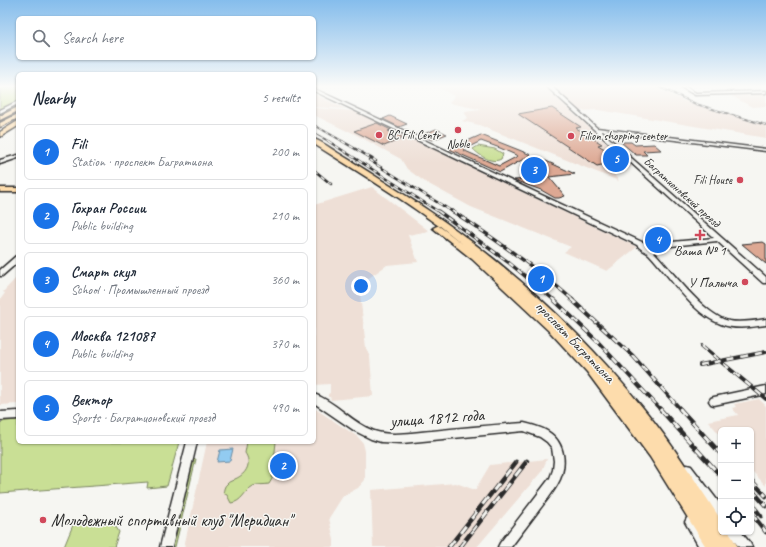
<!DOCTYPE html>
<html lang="en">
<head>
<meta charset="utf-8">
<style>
	:root { --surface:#fff; --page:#f6f6f7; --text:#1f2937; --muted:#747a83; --line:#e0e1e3; --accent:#1a73e8 }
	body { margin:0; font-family:Caveat,sans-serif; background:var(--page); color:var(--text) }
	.controls { position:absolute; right:12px; bottom:12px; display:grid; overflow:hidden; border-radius:6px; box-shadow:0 1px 3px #0004 }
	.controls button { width:36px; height:36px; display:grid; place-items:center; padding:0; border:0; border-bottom:1px solid var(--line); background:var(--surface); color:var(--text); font:20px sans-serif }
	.you { position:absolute; left:361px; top:286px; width:14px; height:14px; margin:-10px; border:3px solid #fff; border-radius:50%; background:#1a73e8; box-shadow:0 0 0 6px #1a73e833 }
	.badge { display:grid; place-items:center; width:26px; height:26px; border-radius:50%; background:var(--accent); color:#fff; font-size:13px; font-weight:700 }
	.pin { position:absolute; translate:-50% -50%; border:2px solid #fff; box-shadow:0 1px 4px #0006 }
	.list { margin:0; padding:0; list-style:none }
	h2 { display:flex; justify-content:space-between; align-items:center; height:52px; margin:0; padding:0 16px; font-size:17px }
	h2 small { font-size:13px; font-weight:400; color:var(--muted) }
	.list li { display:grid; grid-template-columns:26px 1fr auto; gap:12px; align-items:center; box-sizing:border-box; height:56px; margin:0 8px 8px; padding:0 8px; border:1px solid var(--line); border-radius:6px }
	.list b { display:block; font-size:15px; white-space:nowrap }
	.list p { margin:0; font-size:13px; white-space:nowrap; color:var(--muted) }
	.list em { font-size:13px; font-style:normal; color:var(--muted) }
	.icon { flex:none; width:22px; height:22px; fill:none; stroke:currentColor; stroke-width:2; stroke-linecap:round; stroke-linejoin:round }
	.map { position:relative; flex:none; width:766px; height:547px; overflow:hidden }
	.search { position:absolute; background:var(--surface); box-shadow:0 1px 3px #0004; left:16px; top:16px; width:300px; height:44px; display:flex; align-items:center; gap:10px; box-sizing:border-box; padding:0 14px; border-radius:6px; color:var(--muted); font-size:15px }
	.panel { position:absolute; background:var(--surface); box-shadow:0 1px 3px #0004; left:16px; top:72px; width:300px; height:372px; border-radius:6px }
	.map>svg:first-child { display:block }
	.built { fill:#eedfd6 }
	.green { fill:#c9df95; stroke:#7a8560 }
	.water { fill:#92cbf1; stroke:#698ba2 }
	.building { fill:#dda893; stroke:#2b2b2b; fill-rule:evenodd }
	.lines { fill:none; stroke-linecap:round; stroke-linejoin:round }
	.minor-casing { stroke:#2b2b2b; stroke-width:3 }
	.major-casing { stroke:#2b2b2b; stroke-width:3 }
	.minor { fill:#f6f6f2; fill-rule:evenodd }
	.major { fill:#fddcac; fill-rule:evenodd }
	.rail-far4-casing { stroke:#2b2b2b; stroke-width:2 }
	.rail-far3-casing { stroke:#2b2b2b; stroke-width:2.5 }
	.rail-far2-casing { stroke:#2b2b2b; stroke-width:3.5 }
	.rail-far1-casing { stroke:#2b2b2b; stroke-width:4 }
	.rail-casing { stroke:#2b2b2b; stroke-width:4.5 }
	.rail-far4 { stroke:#f6f6f2; stroke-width:1; stroke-dasharray:3.5; stroke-linecap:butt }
	.rail-far3 { stroke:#f6f6f2; stroke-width:1.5; stroke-dasharray:4.5; stroke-linecap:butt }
	.rail-far2 { stroke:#f6f6f2; stroke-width:2; stroke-dasharray:5.5; stroke-linecap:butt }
	.rail-far1 { stroke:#f6f6f2; stroke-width:2.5; stroke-dasharray:7; stroke-linecap:butt }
	.rail { stroke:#f6f6f2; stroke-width:3; stroke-dasharray:9; stroke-linecap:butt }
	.poi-dot { fill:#d1495b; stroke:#f6f6f2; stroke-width:1.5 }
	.labels { text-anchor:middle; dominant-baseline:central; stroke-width:3; stroke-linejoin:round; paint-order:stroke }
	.far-poi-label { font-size:12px; fill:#2b2b2b; stroke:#f6f6f2; text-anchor:start }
	.far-street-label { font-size:12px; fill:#2b2b2b; stroke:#f6f6f2 }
	.poi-label { font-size:14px; fill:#2b2b2b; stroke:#f6f6f2 }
	.street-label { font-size:14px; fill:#2b2b2b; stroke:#f6f6f2 }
	.near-street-label { font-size:17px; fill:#2b2b2b; stroke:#f6f6f2 }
	.near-poi-label { font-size:17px; fill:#2b2b2b; stroke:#f6f6f2; text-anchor:start }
</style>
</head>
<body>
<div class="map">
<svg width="766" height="547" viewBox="0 0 766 547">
	<rect width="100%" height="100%" fill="#f6f6f2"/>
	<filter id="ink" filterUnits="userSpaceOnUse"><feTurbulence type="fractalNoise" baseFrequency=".025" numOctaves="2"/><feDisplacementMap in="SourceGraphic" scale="8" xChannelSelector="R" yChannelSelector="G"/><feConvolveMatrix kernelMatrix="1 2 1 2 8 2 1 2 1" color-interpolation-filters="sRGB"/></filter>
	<g filter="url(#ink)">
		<!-- built -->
		<path class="built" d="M436 86H544L632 167 618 169 613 173 619 181 479 125 462 121 468 118 464 112 480 110 479 109 449 103 454 96Z
			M552 86H654L682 100 703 107 766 126V138L598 110 579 111Z
			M766 93V106L752 107 730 95Z
			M314 94 331 102 346 109 314 107Z
			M314 108 353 111 637 247 607 271 564 252 571 247 471 207 425 182 407 169 401 159 349 131H347L314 115Z
			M372 187 429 231 408 235 418 262 387 265 359 285 366 348 370 357 373 396 331 400 330 397H328V394L330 393V384L314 385V205Z
			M18 276V404L0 405V300L5 293 3 292Z
			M759 399 766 406V486L751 470V430H721V436L708 421 738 415 732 408 736 407 734 404Z
			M314 408 358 437 363 443 365 451V480L358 488 343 496 329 518 334 540V547H184L207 442H314Z
			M547 459 542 471 477 547H373L371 490 456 483 475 490 490 465Z"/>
		<!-- green -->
		<path class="green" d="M0 86H18V107L0 116Z
			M478 146 495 149 503 154 501 159C492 164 480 156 473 149Z
			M18 420V442H179L167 486 147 488 148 482 0 493V423L5 421Z
			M247 442H276L272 479 269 484C264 485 258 484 253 486 244 491 242 502 231 503L227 495 223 493C224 490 224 486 227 484 229 481 233 481 235 479 247 474 252 463 245 453Z
			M196 459 175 547H172L193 460Z
			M113 522 119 532 114 547H64L73 525Z"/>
		<!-- water -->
		<path class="water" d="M233 449 230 461 217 462 220 450Z"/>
		<!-- building -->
		<path class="building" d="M552 108 581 127 576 128 602 144 598 145 623 160 597 166 518 114Z
			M390 116 407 124 399 127 383 119Z
			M377 123 391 130 388 131 404 138 384 146 354 131Z
			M436 129 447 134 432 140 421 135Z
			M481 135 519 150 531 155 500 172 449 149ZM481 141 500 148 518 156 499 166 463 150Z
			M621 142H631L635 145 654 144 661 150 643 151 647 155H636Z
			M543 161H546L575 174 549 177 565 196 559 198H555L541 190 514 180 541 178 528 167Z
			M763 242 766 244V264L742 244Z"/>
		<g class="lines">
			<!-- minor casing -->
			<g class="minor-casing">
				<path id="minor" d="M546 86H551L597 128 766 149V151L601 131 766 277V283H763L717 241 653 248 652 250C671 269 703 315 729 321 741 323 754 321 766 319V325C751 327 735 330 721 324 692 314 670 276 649 254 645 251 640 249 637 245L314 91V89H315L642 242 651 244 714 238Z
					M679 86H684L696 93 766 91V93L695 95Z
					M18 101V104L0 113V110Z
					M18 155V158L0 164V160Z
					M16 256H18V262L2 276H0V270Z
					M766 386V394L714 405 711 404 709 401 711 398 714 397Z
					M314 394C336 402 352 423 374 431 390 437 415 432 432 431 463 428 493 425 524 423 532 425 540 427 547 431 566 442 568 467 557 485 552 494 545 502 539 510 530 522 520 535 511 547H498L500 543 550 478 553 470 554 461 552 448 547 442 540 437 524 431 402 443 381 442 371 439 355 431 314 403Z
					M18 411V419L0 420V412Z
					M187 442H197L172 547H160Z
					M687 465 691 466 721 505V520L717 518 683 474 682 470 683 466Z
					M691 516 695 518 711 547H699L685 522 687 518Z
					M728 532H741L750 543 752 547H739L730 536Z"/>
			</g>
			<!-- major casing -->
			<g class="major-casing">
				<path id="major" d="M18 107V111L0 120V116Z
					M18 114V118L0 127V123Z
					M18 121V126L0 137V132Z
					M314 139C322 142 330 148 338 153 355 163 372 174 389 185 485 244 572 320 643 408 672 443 696 482 721 520V532H729L738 547H706L650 457 587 372 551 333 472 259 433 228 437 226H440L464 245C416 207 365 176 314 144Z
					M0 188H18V192H0Z"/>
			</g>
			<!-- minor -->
			<use href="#minor" class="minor"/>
			<!-- major -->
			<use href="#major" class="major"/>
			<!-- rail-far4 casing -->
			<g class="rail-far4-casing">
				<path id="rail-far4" d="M657 86 696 104 766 125
					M314 125 344 142
					M314 133 330 142"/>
			</g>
			<!-- rail-far3 casing -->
			<g class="rail-far3-casing">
				<path id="rail-far3" d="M328 141 439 212
					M342 141 376 161
					M369 160 453 212
					M314 170 331 184"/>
			</g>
			<!-- rail-far2 casing -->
			<g class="rail-far2-casing">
				<path id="rail-far2" d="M438 211 508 262 554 300
					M452 211C494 238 535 267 573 300"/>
			</g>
			<!-- rail-far1 casing -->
			<g class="rail-far1-casing">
				<path id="rail-far1" d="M553 299 598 342 661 410
					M571 299 633 356 681 410
					M702 346 766 399
					M700 365 766 352"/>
			</g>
			<!-- rail casing -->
			<g class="rail-casing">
				<path id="rail" d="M660 409 721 476
					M680 409 721 454
					M751 480 766 496
					M751 489 766 506
					M751 503 761 516
					M751 513 766 532
					M449 547 516 462
					M460 547 527 461"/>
			</g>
			<!-- rail-far4 -->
			<use href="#rail-far4" class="rail-far4"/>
			<!-- rail-far3 -->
			<use href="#rail-far3" class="rail-far3"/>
			<!-- rail-far2 -->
			<use href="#rail-far2" class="rail-far2"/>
			<!-- rail-far1 -->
			<use href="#rail-far1" class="rail-far1"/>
			<!-- rail -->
			<use href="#rail" class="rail"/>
		</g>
	</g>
	<!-- sky -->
	<linearGradient id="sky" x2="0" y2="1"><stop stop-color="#85bdec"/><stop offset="0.53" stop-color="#fbfbf9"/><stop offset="1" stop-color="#fbfbf9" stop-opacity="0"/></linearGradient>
	<rect width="766" height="163" fill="url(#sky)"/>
	<!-- markers -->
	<g class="poi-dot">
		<circle cx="458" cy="130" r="4"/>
		<circle cx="379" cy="135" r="4"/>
		<circle cx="571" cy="136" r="4"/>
		<circle cx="740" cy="180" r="4"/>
		<path d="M698 229h4v4h4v4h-4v4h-4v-4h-4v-4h4z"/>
		<circle cx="745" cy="282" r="4"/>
		<circle cx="43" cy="520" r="4"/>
	</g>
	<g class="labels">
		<!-- far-poi labels -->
		<g class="far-poi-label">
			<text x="387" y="135">BC Fili Centr</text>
			<text x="579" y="136">Filion shopping center</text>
			<text x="458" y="144" text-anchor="middle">Noble</text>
			<text x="732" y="180" text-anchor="end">Fili House</text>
		</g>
		<!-- far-street labels -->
		<g class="far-street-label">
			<text transform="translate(682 192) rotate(42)">Багратионовский проезд</text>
		</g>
		<!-- poi labels -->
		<g class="poi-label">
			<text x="700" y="250">Ваша № 1</text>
			<text x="737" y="282" text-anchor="end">У Палыча</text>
		</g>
		<!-- street labels -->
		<g class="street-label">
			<text transform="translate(575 342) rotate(46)">проспект Багратиона</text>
		</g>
		<!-- near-street labels -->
		<g class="near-street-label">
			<text transform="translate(437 418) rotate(-4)">улица 1812 года</text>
		</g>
		<!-- near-poi labels -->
		<g class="near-poi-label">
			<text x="51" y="520">Молодежный спортивный клуб "Меридиан"</text>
		</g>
	</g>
</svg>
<div class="controls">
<button>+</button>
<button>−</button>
<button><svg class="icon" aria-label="locate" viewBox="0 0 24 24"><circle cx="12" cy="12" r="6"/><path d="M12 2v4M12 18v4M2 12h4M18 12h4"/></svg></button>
</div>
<div class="you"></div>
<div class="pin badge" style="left:541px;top:279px">1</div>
<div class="pin badge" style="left:283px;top:466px">2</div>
<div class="pin badge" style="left:534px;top:170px">3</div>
<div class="pin badge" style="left:658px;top:240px">4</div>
<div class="pin badge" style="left:616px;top:159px">5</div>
<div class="search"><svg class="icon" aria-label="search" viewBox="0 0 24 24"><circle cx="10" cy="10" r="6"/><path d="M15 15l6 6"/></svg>Search here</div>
<section class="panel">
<h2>Nearby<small>5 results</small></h2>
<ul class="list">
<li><span class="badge">1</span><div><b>Fili</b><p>Station · проспект Багратиона</p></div><em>200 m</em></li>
<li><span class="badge">2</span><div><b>Гохран России</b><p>Public building</p></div><em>210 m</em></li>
<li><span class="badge">3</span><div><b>Смарт скул</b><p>School · Промышленный проезд</p></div><em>360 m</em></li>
<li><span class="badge">4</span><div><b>Москва 121087</b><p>Public building</p></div><em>370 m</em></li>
<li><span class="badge">5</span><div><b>Вектор</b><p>Sports · Багратионовский проезд</p></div><em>490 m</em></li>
</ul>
</section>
</div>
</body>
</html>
